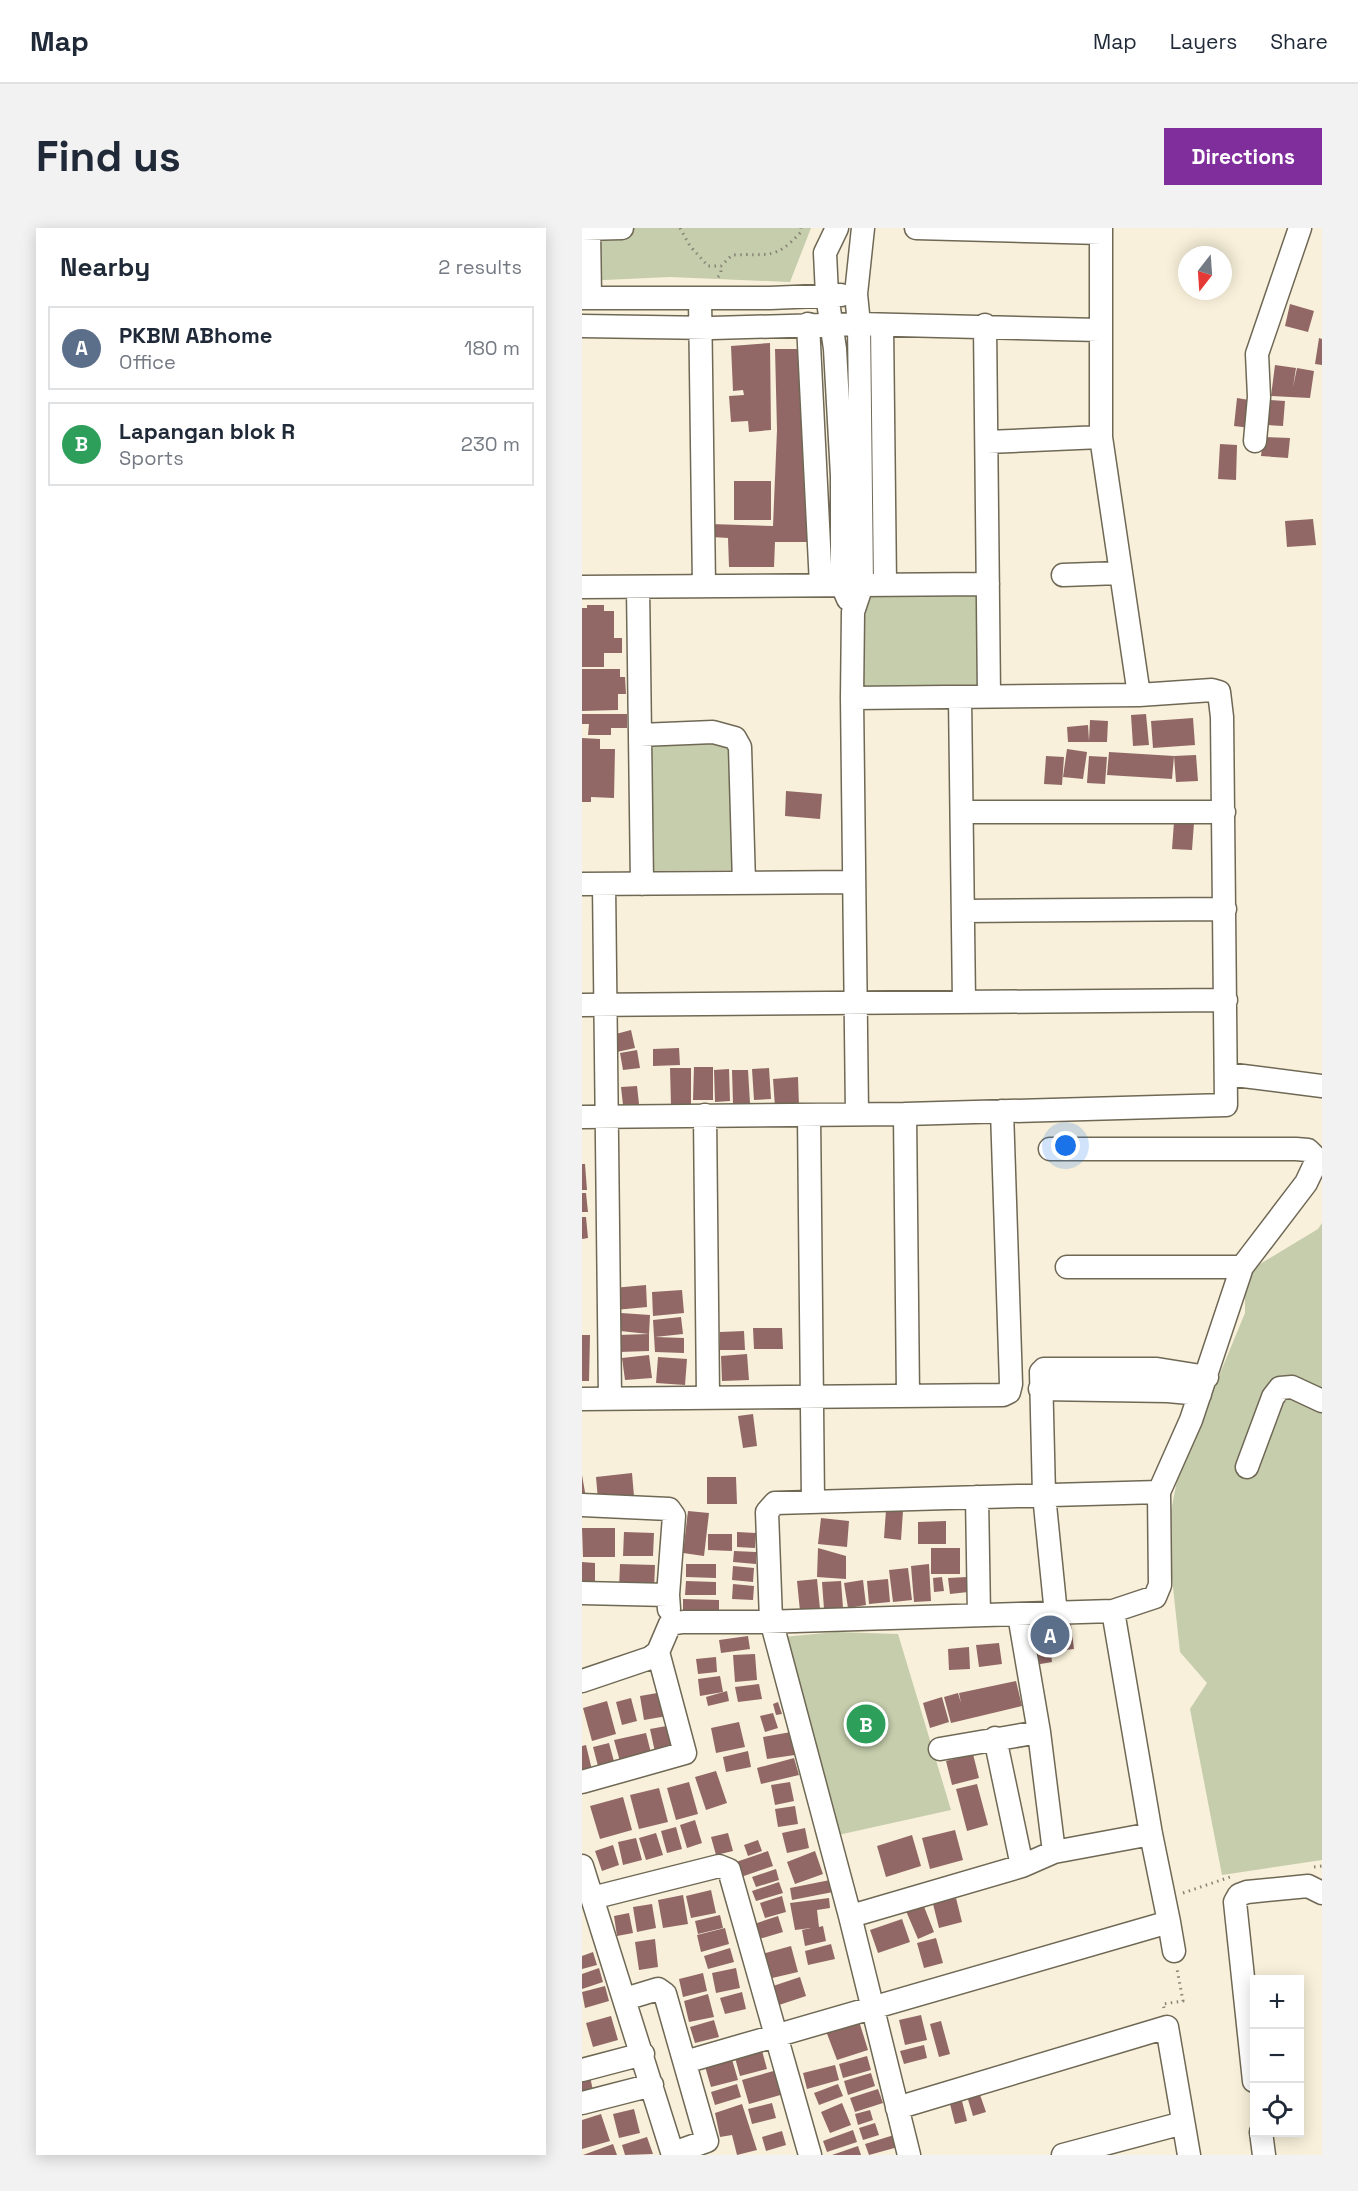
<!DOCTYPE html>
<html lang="en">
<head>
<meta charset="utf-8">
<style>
	:root { --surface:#fff; --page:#f2f2f3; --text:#1f2937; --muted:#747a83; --line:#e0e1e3; --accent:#812e9d }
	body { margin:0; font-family:"Space Grotesk",sans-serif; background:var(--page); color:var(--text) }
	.controls { position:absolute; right:18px; bottom:18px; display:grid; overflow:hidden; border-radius:0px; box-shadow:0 3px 15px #0003 }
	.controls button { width:54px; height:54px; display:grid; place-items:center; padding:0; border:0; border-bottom:2px solid var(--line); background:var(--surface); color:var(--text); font:30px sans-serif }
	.compass { position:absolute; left:596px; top:18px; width:54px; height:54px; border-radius:50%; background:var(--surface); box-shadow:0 3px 15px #0003; rotate:197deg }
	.you { position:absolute; left:484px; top:918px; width:21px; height:21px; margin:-15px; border:4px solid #fff; border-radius:50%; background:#1a73e8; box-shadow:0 0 0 9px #1a73e833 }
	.badge { display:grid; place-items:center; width:39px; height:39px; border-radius:50%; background:var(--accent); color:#fff; font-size:20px; font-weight:700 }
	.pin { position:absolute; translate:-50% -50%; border:3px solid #fff; box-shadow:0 2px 6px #0006 }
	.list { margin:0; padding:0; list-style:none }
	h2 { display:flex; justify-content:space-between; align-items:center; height:78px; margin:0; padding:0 24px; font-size:26px }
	h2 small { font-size:20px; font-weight:400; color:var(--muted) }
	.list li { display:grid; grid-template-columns:39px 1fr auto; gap:18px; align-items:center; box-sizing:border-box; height:84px; margin:0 12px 12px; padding:0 12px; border:2px solid var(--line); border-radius:0px }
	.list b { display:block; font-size:22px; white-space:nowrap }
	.list p { margin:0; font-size:20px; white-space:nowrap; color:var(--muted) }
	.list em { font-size:20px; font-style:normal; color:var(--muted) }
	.icon { flex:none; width:33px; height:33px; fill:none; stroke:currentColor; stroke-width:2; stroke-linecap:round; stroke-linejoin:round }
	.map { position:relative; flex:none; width:740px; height:1927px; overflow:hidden; border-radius:0px }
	header { display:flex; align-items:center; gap:36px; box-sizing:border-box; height:84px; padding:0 30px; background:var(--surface); border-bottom:2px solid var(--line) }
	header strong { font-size:28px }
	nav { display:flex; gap:33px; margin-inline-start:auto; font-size:21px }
	.intro { display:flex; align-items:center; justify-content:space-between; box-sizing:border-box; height:144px; padding:0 36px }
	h1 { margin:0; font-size:42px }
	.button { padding:15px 27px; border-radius:0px; background:var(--accent); color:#fff; font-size:21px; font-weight:700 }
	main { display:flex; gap:36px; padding:0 36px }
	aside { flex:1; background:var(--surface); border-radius:0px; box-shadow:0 3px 15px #0003 }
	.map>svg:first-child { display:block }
	.green { fill:#c5cdac }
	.building { fill:#916866 }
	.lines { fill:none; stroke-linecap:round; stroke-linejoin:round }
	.minor-casing { stroke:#6f6855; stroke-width:25 }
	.path { stroke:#898475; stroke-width:3; stroke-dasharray:1.5 4.5; stroke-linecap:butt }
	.minor { stroke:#fff; stroke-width:22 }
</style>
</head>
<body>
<header>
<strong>Map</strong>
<nav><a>Map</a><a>Layers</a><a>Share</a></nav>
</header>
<div class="intro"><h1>Find us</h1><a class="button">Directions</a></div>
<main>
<aside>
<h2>Nearby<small>2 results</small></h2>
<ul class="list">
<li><span class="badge" style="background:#5c6f8a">A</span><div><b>PKBM ABhome</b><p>Office</p></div><em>180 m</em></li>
<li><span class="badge" style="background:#2e9e5b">B</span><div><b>Lapangan blok R</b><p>Sports</p></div><em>230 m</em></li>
</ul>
</aside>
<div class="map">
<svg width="740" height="1927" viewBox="0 0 740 1927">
	<rect width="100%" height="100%" fill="#f8f0da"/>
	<!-- green -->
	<path class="green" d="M0 0H229L208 54 88 49 0 53Z
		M399 363 401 460 282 461 281 367Z
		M66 513H149L153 642 68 643Z
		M740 995V1632L640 1647 608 1481 625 1455 598 1424 585 1304 596 1247 663 1085V1045L736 1001Z
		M254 1404 316 1406 369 1582 256 1607 201 1409Z"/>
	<!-- building -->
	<path class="building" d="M708 76 732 83 726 104 703 98Z
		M737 110 740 111V137L733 136Z
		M188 115 189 202 167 204 166 193 149 194 147 168 162 167 161 162 151 163 149 118Z
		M193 121H224L232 314H193L192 339H147L146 310 130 309 129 296 191 298 195 202Z
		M693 137 714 140 711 159 715 140 732 143 728 170 689 168Z
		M655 170 673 173 669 200 652 198Z
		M686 172 703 173 701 198 685 197Z
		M681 209 708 210 706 230 679 228Z
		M638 216 655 217 654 252 636 251Z
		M152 253H189V292H152Z
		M731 291 734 317 705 319 703 293Z
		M5 377H22V383H32V410H40V425H22V439H0V380H5Z
		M0 441H38V449H43L44 466H36V482L0 483Z
		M0 486H45V500H29V507H6L7 496H0Z
		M564 486 567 517 551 518 549 487Z
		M611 490 613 517 571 520 569 493Z
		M508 492 526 493 525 514H486L485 499 506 497 507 513Z
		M0 510 18 511V521H33L32 570 9 569V574H0Z
		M485 521 505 524 501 551 481 549Z
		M527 524 592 528 590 551 525 547Z
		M614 527 616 553 594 554 592 528Z
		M464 528 482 529 480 557 462 556Z
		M507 528 525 529 523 556 505 555Z
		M204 563 240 566 238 591 203 588Z
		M592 594 612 595 610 622 590 621Z
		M49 802 53 820 35 824 30 807Z
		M97 820 98 837 71 838V821Z
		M55 822 58 840 41 842 38 825Z
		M112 839H131V872H111Z
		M88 840H109V876L89 877Z
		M187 840 189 871 172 872 170 841Z
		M147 841 148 873 133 874 132 842Z
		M150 842H166L168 875 151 876Z
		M216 849 217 878 193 879 191 851Z
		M55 858 57 876 41 877 39 859Z
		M0 936H3L5 962H0Z
		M0 965H4L6 984H0Z
		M0 989H4L6 1010 0 1011Z
		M64 1057 65 1079 33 1082 31 1060Z
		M100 1062 102 1085 71 1088 70 1064Z
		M39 1085 68 1087 67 1106 38 1103Z
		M99 1089 101 1106 73 1109 102 1110V1125L73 1124 71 1092Z
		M171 1100H200L201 1121H172Z
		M162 1103 163 1122H138V1104Z
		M67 1106V1123L37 1124 36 1107Z
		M0 1107H8L7 1153H0Z
		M165 1126 167 1152 140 1153 139 1128Z
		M67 1127 70 1150 43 1152 40 1130Z
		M76 1129 105 1131 103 1157 74 1155Z
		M171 1186 175 1218 161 1220 156 1188Z
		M50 1245 52 1268 16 1272 14 1249Z
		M0 1247 4 1270H0Z
		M125 1249H154L155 1276H125Z
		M304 1282 321 1283 319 1312 302 1310Z
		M106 1283 127 1285 122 1328 101 1325Z
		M239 1290 267 1293 265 1319 236 1316Z
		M364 1293V1316H336V1294Z
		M0 1300H33V1329H1Z
		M42 1304 72 1305 71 1328H41Z
		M155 1304 174 1305 173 1320 155 1319Z
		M126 1306H150V1323L126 1322Z
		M236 1320 264 1328V1351L235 1349Z
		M349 1320H378V1346H349Z
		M152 1323 174 1324V1336L151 1334Z
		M0 1334 13 1335V1363H0Z
		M38 1336 73 1337 72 1362 37 1361Z
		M104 1336H134V1350L104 1349Z
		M347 1336 349 1373 332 1374 329 1338Z
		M151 1338 172 1340 171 1354 150 1352Z
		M326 1340 330 1372 311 1374 307 1342Z
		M360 1349 362 1363 352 1364 351 1350Z
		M385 1349 386 1364 368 1366 366 1350Z
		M235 1351 238 1381 218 1383 215 1353Z
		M306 1351 308 1374 287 1376 285 1353Z
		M281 1352 284 1377 266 1380 262 1355Z
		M104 1353 134 1354V1367H103Z
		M259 1353 261 1380 242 1381 240 1354Z
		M151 1356 172 1358 171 1372 150 1371Z
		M101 1371 137 1372V1385H101Z
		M488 1388 492 1421 449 1426 445 1393Z
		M166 1408 168 1421 139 1425 137 1412Z
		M417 1415 420 1436 397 1439 394 1417Z
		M387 1419 388 1441 367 1442 366 1421Z
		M469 1425 470 1434 453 1437 452 1428Z
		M173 1426 175 1452 153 1454 151 1427Z
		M134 1429 135 1444 116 1446 114 1431Z
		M138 1448 141 1464 118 1468 116 1451Z
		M434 1453 440 1478 369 1495 362 1469 376 1465 379 1475 377 1465Z
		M177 1456 180 1471 156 1474 153 1459Z
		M145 1463 147 1473 126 1478 124 1469Z
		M81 1464 85 1488 62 1492 58 1468Z
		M360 1469 367 1494 348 1500 341 1475Z
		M49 1470 55 1493 40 1497 34 1474Z
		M25 1473 34 1506 10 1513 1 1480Z
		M196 1474 200 1486 194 1487 191 1476Z
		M191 1485 196 1500 183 1504 178 1488Z
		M157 1494 163 1519 134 1525 129 1500Z
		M90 1497 95 1519 73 1524 68 1501Z
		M209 1504 213 1527 185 1531 181 1509Z
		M64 1505 70 1529 39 1537 32 1512Z
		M27 1515 33 1537 17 1542 11 1519Z
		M4 1517 10 1542 0 1545V1518Z
		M166 1523 169 1539 144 1544 141 1529Z
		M391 1526 397 1550 370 1557 364 1533Z
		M212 1530 217 1547 179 1556 175 1540Z
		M134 1543 145 1575 124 1582 113 1549Z
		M107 1554 116 1586 94 1592 85 1560Z
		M208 1554 212 1573 193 1577 189 1557Z
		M395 1556 406 1597 385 1603 374 1561Z
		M77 1560 86 1594 57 1601 48 1567Z
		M41 1569 50 1602 18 1611 8 1578Z
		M213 1578 216 1596 196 1599 193 1581Z
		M113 1592 120 1615 105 1620 98 1597Z
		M94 1599 100 1621 85 1625 79 1603Z
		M223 1600 227 1620 205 1625 200 1605Z
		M373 1602 381 1632 348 1641 340 1610Z
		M74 1605 81 1627 64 1632 57 1610Z
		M146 1605 151 1623 134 1627 129 1609Z
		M330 1607 339 1638 304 1649 295 1618Z
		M54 1610 60 1632 41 1637 36 1614Z
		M176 1612 180 1623 166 1628 162 1617Z
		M31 1617 37 1637 20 1643 13 1623Z
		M186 1623 191 1638 159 1649 154 1634Z
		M233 1623 241 1646 213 1656 205 1634Z
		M194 1641 197 1652 174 1659 170 1649Z
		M248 1652 251 1664 210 1672 208 1660Z
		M197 1654 201 1665 174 1673 170 1663Z
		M129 1662 134 1685 109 1690 104 1668Z
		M101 1667 106 1696 81 1700 76 1672Z
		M200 1668 204 1684 183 1690 178 1675Z
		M247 1670 248 1680 235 1682 237 1699 241 1698 244 1713 223 1718 220 1702 229 1700 213 1702 208 1675Z
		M374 1670 380 1694 357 1700 351 1676Z
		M70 1676 74 1700 55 1704 51 1679Z
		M341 1676 352 1704 336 1711 324 1683Z
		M47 1685 51 1705 35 1708 32 1688Z
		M138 1687 141 1700 116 1706 113 1693Z
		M196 1688 201 1704 177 1711 172 1696Z
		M320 1691 328 1714 296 1725 288 1702Z
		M143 1700 147 1716 119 1724 115 1707Z
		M354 1710 361 1735 342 1740 335 1715Z
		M73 1711 76 1739 57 1742 53 1714Z
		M249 1716 253 1731 226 1737 223 1723Z
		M209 1718 216 1744 186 1751 180 1726Z
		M148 1720 152 1734 126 1741 122 1728Z
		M11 1724 15 1737 0 1741V1728Z
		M17 1740 21 1754 0 1761V1746Z
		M154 1740 158 1760 134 1765 130 1745Z
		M121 1745 125 1763 101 1769 97 1751Z
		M218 1749 224 1768 188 1780 182 1761Z
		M23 1758 27 1773 3 1780 0 1764Z
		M160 1764 164 1781 143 1786 138 1770Z
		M126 1766 132 1789 107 1794 102 1773Z
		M339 1787 345 1812 323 1817 317 1792Z
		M29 1788 36 1812 11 1819 4 1795Z
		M132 1792 137 1809 113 1815 108 1799Z
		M277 1793 286 1822 255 1832 244 1803Z
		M359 1793 368 1826 357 1829 348 1796Z
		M342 1817 345 1830 322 1836 318 1823Z
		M179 1819 185 1841 158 1848 152 1826Z
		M149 1828 156 1852 129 1859 122 1835Z
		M285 1828 289 1842 261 1850 257 1836Z
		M253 1837 257 1852 225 1861 221 1845Z
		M195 1842 202 1866 167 1876 160 1852Z
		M289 1845 293 1858 266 1867 262 1853Z
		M8 1848 11 1863 0 1865V1850Z
		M155 1856 159 1869 133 1877 129 1864Z
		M256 1856 261 1868 237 1877 232 1865Z
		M296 1861 301 1875 273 1884 268 1870Z
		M396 1861 404 1884 391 1888 384 1865Z
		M378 1865 385 1893 373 1896 366 1868Z
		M190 1875 194 1890 170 1896 166 1881Z
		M260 1875 269 1897 248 1905 239 1884Z
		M160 1876 175 1922 155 1927 150 1907 138 1909 133 1885Z
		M52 1881 58 1905 37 1910 31 1886Z
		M288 1882 291 1892 276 1897 273 1886Z
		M19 1886 28 1913 0 1921V1892Z
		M293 1895 297 1907 281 1912 277 1900Z
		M271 1902 275 1914 245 1924 241 1913Z
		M200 1903 204 1917 184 1923 180 1909Z
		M312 1907 316 1919 287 1927 283 1916Z
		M65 1909 71 1926 43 1927 40 1917Z
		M31 1916 35 1927H1Z
		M276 1918 279 1927H250Z"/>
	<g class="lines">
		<!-- minor casing -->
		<g class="minor-casing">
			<path id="minor" d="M255 0 243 25 245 67 253 121 260 248V357L266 371
				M334 0 519 5
				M519 0V209L557 467
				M0 1 40 0
				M7 1 8 69
				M0 70H188L259 67
				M118 70 122 358
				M226 96 239 357
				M403 97 407 468
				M0 98 130 100 277 96 274 66 281 0
				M300 98 303 357
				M673 213 677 169 675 126 718 0
				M405 214 519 209
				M481 347 538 345
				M0 359 406 356
				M56 359 60 656
				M378 469 382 774
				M58 507 131 504 153 510 158 519 162 655
				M382 584H642
				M0 656 272 654
				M22 656 28 1170
				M382 683 643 681
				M0 777 644 772
				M645 846 740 858
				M275 886 270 470 271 384 280 357 277 96 517 102
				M323 886 326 1168
				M123 887 126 1169
				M227 887 231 1274
				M0 889 323 886 644 877 640 489 637 464 630 462 557 467 270 470
				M485 1039H660
				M458 1161 586 1163 618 1166
				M0 1171 421 1167 427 1164 429 1156 420 883
				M665 1239 691 1169 698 1160 710 1159 740 1173
				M395 1269 397 1387
				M0 1277 87 1281 92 1288 86 1367
				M0 1365 86 1367 87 1381
				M474 1386 462 1267 459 1144 462 1141H575L625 1149
				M437 1387 457 1504 472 1624
				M0 1453 68 1430 76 1424 88 1396 101 1394H181L531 1383 573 1369 578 1357 577 1264 609 1192 660 1039 724 955 733 936V929L726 922 714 921H468
				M413 1510 440 1638
				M358 1521 457 1504
				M0 1554 103 1525 76 1424
				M0 1638 91 1927
				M10 1670 137 1638 147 1642 228 1927
				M276 1686 440 1638 472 1624 569 1606
				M587 1694 592 1723
				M43 1771 76 1761 83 1766 125 1913 91 1925
				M103 1834 587 1694 569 1606 531 1383
				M0 1842 61 1826
				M672 1853 653 1674 657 1667 665 1664 726 1658 740 1665
				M0 1875 70 1857
				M315 1880 585 1799 607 1927
				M679 1904 682 1927
				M327 1927 268 1688 189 1392 185 1284 193 1275 577 1264
				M481 1927 601 1895"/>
		</g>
		<!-- path -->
		<path class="path" d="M98 0 108 18 126 38H139L150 27C187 25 192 33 219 4V0
			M136 49 139 45V38
			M732 1639 740 1638
			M601 1665 648 1649
			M582 1780 581 1776 601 1773 595 1741"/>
		<!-- minor -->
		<use href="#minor" class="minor"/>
	</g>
</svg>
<div class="controls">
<button>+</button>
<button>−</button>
<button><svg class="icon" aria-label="locate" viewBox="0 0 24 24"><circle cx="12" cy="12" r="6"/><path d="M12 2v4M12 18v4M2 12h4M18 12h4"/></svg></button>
</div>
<svg class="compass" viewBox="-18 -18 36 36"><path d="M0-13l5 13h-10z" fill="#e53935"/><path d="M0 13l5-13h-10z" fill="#747a83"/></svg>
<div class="you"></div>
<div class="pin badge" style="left:468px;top:1407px;background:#5c6f8a">A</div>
<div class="pin badge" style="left:284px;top:1496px;background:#2e9e5b">B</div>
</div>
</main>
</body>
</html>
